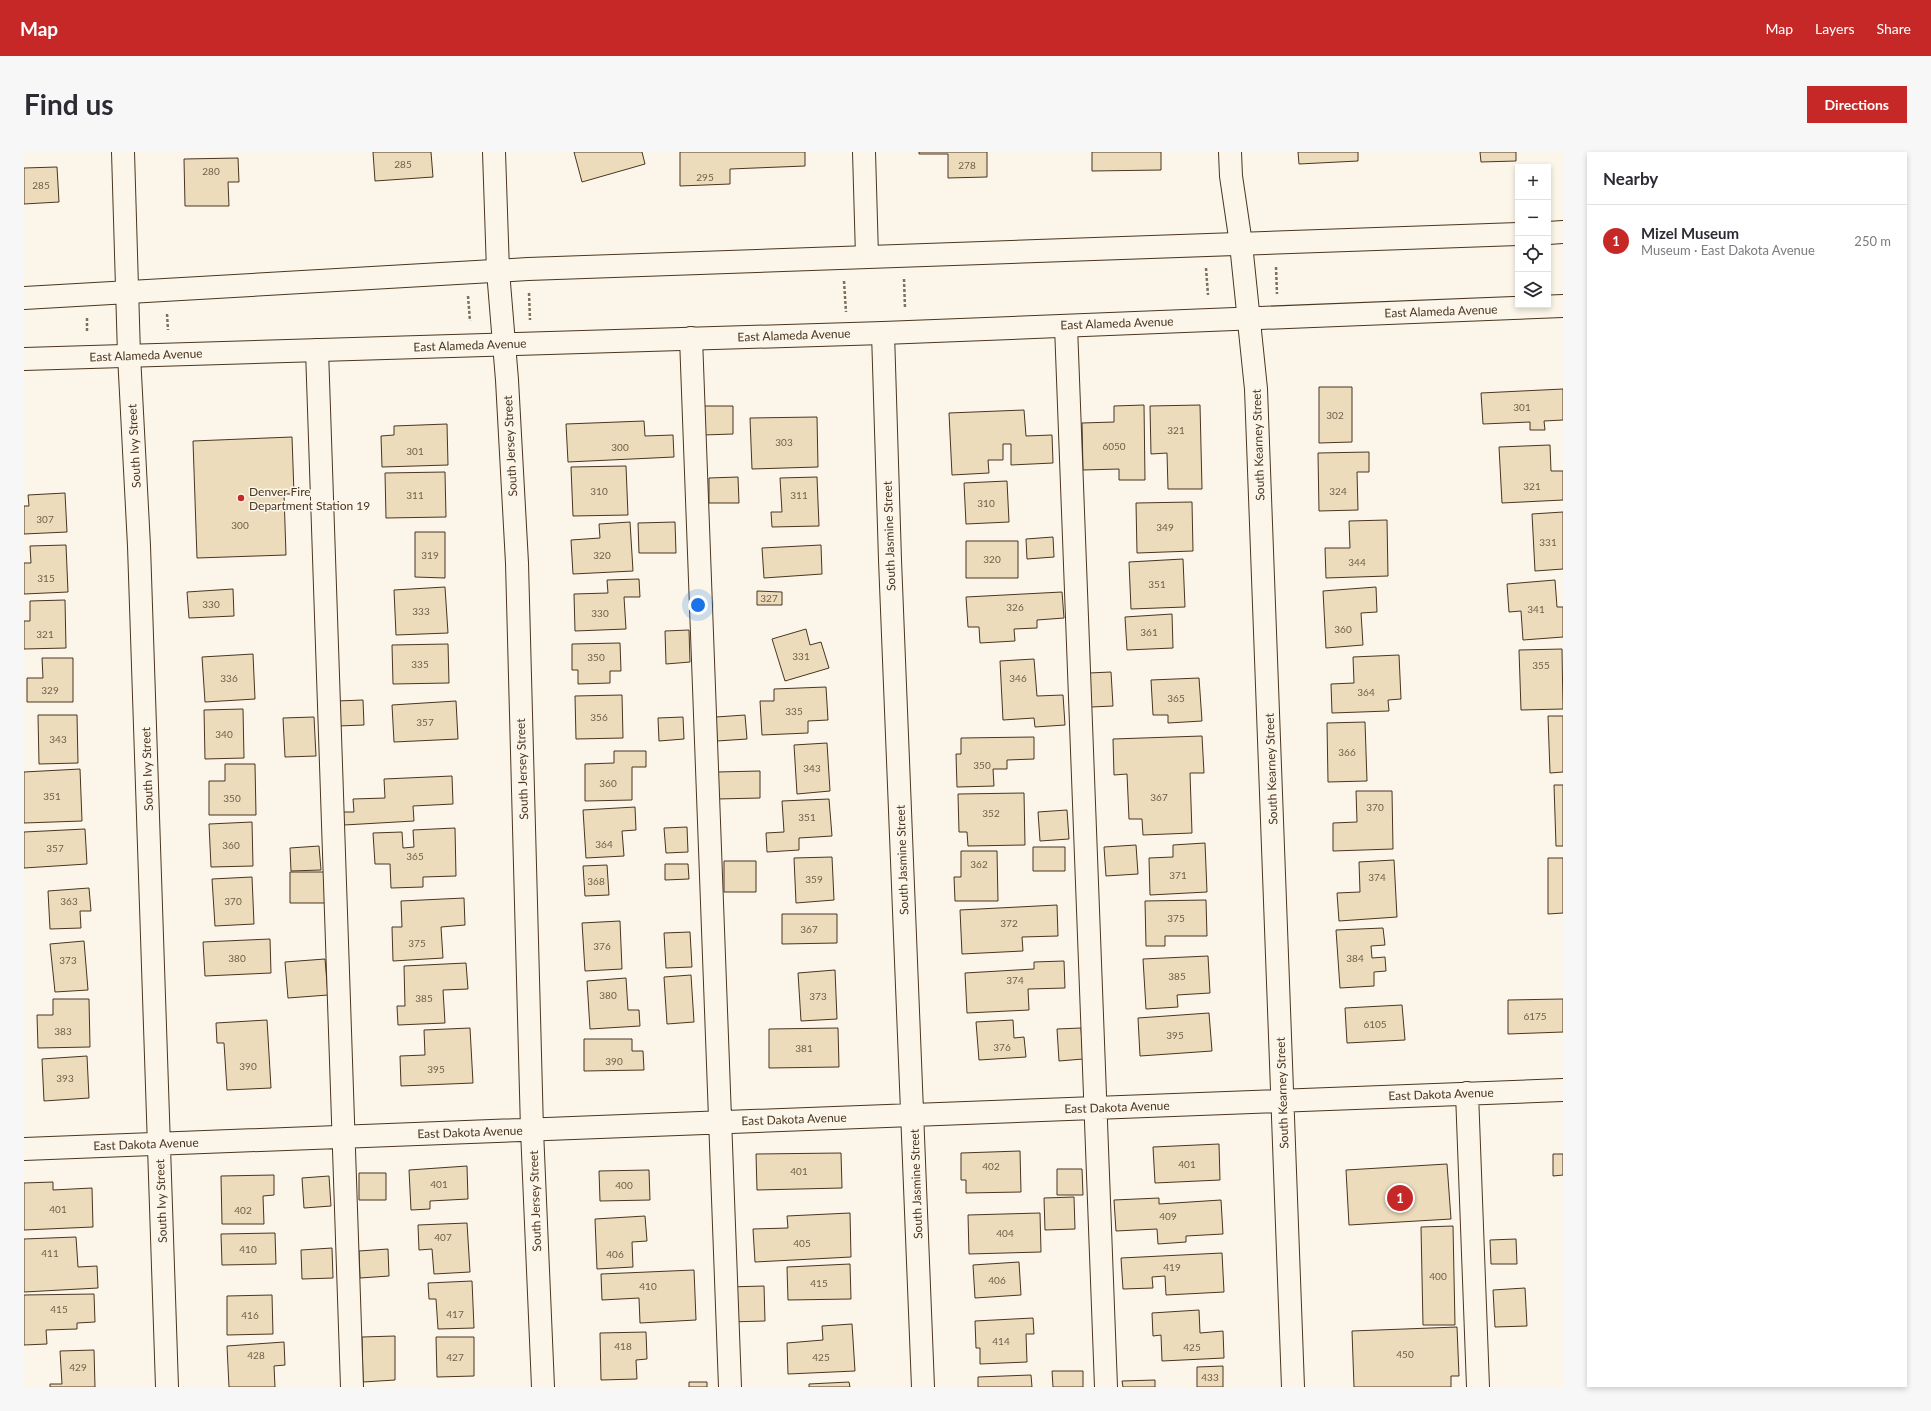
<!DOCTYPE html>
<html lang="en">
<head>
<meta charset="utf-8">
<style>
	:root { --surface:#fff; --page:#f7f7f7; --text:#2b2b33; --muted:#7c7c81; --line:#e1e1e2; --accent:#c62828 }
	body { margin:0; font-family:Lato,sans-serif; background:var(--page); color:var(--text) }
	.controls { position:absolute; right:12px; top:12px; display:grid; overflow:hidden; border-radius:0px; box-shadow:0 2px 6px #0003 }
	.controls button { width:36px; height:36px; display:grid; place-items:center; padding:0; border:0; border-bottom:1px solid var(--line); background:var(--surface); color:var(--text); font:20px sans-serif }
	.you { position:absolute; left:674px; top:453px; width:14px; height:14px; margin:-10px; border:3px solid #fff; border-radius:50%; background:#1a73e8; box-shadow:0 0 0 6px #1a73e833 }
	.badge { display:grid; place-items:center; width:26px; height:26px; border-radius:50%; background:var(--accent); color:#fff; font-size:13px; font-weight:700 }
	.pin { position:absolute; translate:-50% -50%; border:2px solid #fff; box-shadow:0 1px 4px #0006 }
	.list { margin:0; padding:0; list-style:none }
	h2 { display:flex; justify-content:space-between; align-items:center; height:52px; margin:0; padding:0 16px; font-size:17px }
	h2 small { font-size:13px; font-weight:400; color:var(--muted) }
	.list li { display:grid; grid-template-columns:26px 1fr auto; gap:12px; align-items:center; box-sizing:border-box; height:72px; padding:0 16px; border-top:1px solid var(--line) }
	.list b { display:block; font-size:15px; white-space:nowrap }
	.list p { margin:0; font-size:13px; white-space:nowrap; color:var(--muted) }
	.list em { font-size:13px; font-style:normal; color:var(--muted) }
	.icon { flex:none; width:22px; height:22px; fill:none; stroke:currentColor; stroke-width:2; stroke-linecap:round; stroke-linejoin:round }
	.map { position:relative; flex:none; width:1539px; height:1235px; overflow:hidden; border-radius:0px }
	header { display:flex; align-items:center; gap:24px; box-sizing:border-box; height:56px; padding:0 20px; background:var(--accent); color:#fff }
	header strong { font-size:19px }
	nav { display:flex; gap:22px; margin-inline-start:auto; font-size:14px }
	.intro { display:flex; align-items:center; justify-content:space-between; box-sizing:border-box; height:96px; padding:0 24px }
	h1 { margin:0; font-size:28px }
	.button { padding:10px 18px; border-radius:0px; background:var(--accent); color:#fff; font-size:14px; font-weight:700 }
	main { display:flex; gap:24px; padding:0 24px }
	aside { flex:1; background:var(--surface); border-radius:0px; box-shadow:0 2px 6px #0003 }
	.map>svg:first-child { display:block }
	.building { fill:#ecdcbc; stroke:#4a3520 }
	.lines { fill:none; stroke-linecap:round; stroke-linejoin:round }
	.minor-casing { stroke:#4a3520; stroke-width:24 }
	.major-casing { stroke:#4a3520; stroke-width:24 }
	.path { stroke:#7f6f5c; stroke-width:2.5; stroke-dasharray:3 2; stroke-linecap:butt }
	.minor { stroke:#fbf6e9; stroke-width:22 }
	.major { stroke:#fbf6e9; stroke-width:22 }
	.poi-dot { fill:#c62828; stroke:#fbf6e9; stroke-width:1.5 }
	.labels { text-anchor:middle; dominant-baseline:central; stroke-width:3; stroke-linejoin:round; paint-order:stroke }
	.number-label { font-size:10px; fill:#725f47 }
	.street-label { font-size:12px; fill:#4a3520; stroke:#fbf6e9 }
	.poi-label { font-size:12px; fill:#4a3520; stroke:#fbf6e9; text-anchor:start }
</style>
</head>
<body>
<header>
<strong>Map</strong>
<nav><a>Map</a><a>Layers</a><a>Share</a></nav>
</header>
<div class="intro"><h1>Find us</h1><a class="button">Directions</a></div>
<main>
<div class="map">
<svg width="1539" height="1235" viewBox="0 0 1539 1235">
	<rect width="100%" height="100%" fill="#fbf6e9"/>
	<!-- building -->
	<path class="building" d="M349 0H407L409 25 351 29Z
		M550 0H618L621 12 558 30Z
		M656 0H781V14L706 17V32L656 34Z
		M895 0H963V25L924 26V2H895Z
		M1068 0H1137V18L1068 19Z
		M1274 0H1334V9L1275 12Z
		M1456 0H1492V9L1457 10Z
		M214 6 215 30H204L205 54H161L160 7Z
		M33 15 35 50 0 52V16Z
		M1295 235H1328V290L1295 291Z
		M1539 237V268L1520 269 1521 278H1506V270L1459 272 1457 241Z
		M1120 253 1121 328H1095V317L1059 318 1058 271 1090 270V254Z
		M1176 253 1178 337H1144L1143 301 1127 302 1126 254Z
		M678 254H709V282L679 283Z
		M1000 258 1002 284 1028 283 1029 311 987 313V292H979V308H964L965 321 928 323 925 261Z
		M793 265 794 315 728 317 726 266Z
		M620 269 621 284 649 283 650 305 544 310 542 272Z
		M423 272 424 313 358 315 357 284 370 283V274Z
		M268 285 270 342H260L262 403 173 406 169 289Z
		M1526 293 1527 319H1539V348L1478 351 1475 295Z
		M1345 300V320H1333L1334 358 1295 359 1294 301Z
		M602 314 604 363 549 364 547 315Z
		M421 320 422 365 362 366 361 321Z
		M714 325 715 351H685V326Z
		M793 325 795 374 748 375 747 360H758L756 326Z
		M983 329 985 370 942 372 940 331Z
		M41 341 43 380 0 382V354H5L4 343Z
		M1168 350 1169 399 1113 401 1112 351Z
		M1539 360V417L1511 419 1508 362Z
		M1363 368 1364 424 1302 426 1301 396H1326L1325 369Z
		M606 370 609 419 549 422 547 388 576 386 575 372Z
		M651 370 652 401H615L614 371Z
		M391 380H421V426L391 425Z
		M1029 385 1030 405 1003 407 1002 387Z
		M942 389H994V426H942Z
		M42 393 44 440 0 442V411H7L6 394Z
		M797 393 798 422 740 426 738 396Z
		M1159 407 1161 455 1107 457 1105 410Z
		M615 427 616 445H600L602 477 551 479 550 442 584 441 583 428Z
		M1531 428 1533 455H1539V485L1499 488 1497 459 1485 460 1483 432Z
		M421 435 424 481 372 483 370 438Z
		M1352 435 1353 460 1337 461 1339 493 1302 496 1299 439Z
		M209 437 210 464 165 466 163 440Z
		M733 439 758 440V453H733Z
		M1038 440 1040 466 1013 468V476L990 477 991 489 956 491 955 475H944L942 445Z
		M41 448 42 496 0 497V469H6V449Z
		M1148 462 1149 496 1103 498 1101 465Z
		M782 477 786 493 797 490 805 516 761 529 748 487Z
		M665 478 666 510 642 512 641 479Z
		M596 491 597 519H586V531L554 532V518H548V492Z
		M424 492 425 531 369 532 368 493Z
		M1538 497 1539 557 1497 558 1495 498Z
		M229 502 231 547 181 550 178 505Z
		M1375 503 1377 547 1364 548 1365 559 1308 561 1307 532 1330 531 1329 505Z
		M18 506H49V550H3V526H19Z
		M1010 507 1013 544 1039 543 1041 573 1011 575 1010 566 979 568 976 509Z
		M1087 520 1089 554 1067 555 1065 521Z
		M1175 526 1178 569 1144 571V563H1129L1127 528Z
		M802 535 804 568 784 569V581L738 583 736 549H750V537Z
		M598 543 599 586 552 587 551 544Z
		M339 548 340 573 314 574 313 549Z
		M432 549 434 587 370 590 368 553Z
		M219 557 220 606 181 607 180 558Z
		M14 563H53L54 611 15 612Z
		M721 563 723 587 693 589 692 565Z
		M1524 564H1539V620L1526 621Z
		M290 565 292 604 261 605 259 566Z
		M659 565 660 587 635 589 634 566Z
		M1341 570 1343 629 1304 630 1303 571Z
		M1178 584 1180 621H1166L1168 681 1119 683 1118 667H1105L1103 622 1090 623 1089 587Z
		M1010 585V607L983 608V617H969L970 634 933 635 932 602H937V586Z
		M803 591 806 639 773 642 770 593Z
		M590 599H622V615H608V648L561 649V612L590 611Z
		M201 612H231L232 663H185V629H201Z
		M56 617 58 669 0 671V620Z
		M736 619V646L693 647V620Z
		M428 624 429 652 389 654 390 669 320 673 319 660H330L329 647 361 646 360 627Z
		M1530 633H1539V694H1532Z
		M1332 639H1368L1369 697 1309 699V671L1333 670Z
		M1000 641 1001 693 944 694 943 680H935L934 642Z
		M805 647 808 684 775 686V698L743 700 742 681 760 680 758 649Z
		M611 655 612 678 598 679 600 704 562 706 559 658Z
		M1043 658 1045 687 1016 689 1014 660Z
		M228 670 229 714 187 715 185 672Z
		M663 675 664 700 642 701 640 676Z
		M431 676 432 724 399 725V735L367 736 366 712H351L349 681 378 680 379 696 390 695 389 678Z
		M61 677 63 712 0 716V680Z
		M1181 691 1183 740 1126 743 1125 706 1149 705V693Z
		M1112 693 1114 722 1082 724 1080 695Z
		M295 694 297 718 267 719 266 696Z
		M1009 695H1041V719H1009Z
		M937 699H973L974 749H931L930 725H937Z
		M808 705 810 748 772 751 770 706Z
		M1524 706H1539V761L1524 762Z
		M1370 708 1373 765 1315 769 1313 741 1336 740 1335 710Z
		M700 709H732V740H700Z
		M641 712H664L665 727 641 728Z
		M583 713 585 743 561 744 559 714Z
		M266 720H301V751H266Z
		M228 725 230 772 191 774 188 727Z
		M65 736 67 759H56L57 776 26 777 24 739Z
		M440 746 441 773 417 775 419 806 369 809 368 775H378L377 749Z
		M1182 748 1183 784H1141V794H1122L1121 749Z
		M1033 753 1034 784 998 785 999 799 938 802 936 758Z
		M758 762H813V791L758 792Z
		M596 769 598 817 561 819 558 771Z
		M1359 776 1361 793 1347 794 1348 806 1361 805 1362 819 1350 820V834L1316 836 1312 778Z
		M666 780 668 815 642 816 640 781Z
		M246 787 247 821 181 824 179 790Z
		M60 789 64 838 31 840 26 792Z
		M1184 804 1186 841 1153 843 1154 855 1122 857 1119 807Z
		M301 807 304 843 264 846 261 810Z
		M1040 809 1041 836 1004 837 1005 858 943 861 941 821 1010 817V810Z
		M442 811 444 837 419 838 421 871 374 873 373 854H381L380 814Z
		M811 818 813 867 777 869 774 821Z
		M667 823 670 870 643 872 640 825Z
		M602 826 604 858H615L616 874 566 877 563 829Z
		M29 847H65L66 895 14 896 13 863H29Z
		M1539 847V880L1484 882V848Z
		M1378 853 1381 888 1323 891 1321 856Z
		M1185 861 1188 899 1116 904 1114 866Z
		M243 868 247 936 203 938 200 891H193L192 871Z
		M989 868 990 886 1000 885 1002 905 955 908 952 870Z
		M446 876 449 931 377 934 376 904 401 903 400 878Z
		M814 876 815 915 745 916V877Z
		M1057 876 1059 907 1035 909 1033 877Z
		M560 887H608V899H619L620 918 560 919Z
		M63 904 65 946 20 949 18 907Z
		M1195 992 1196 1028 1131 1031 1129 995Z
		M996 999 997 1040 942 1041V1028H937V1001Z
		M817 1001 818 1036 733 1038 732 1002Z
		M1529 1002H1539V1023L1529 1024Z
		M1423 1012 1427 1067 1325 1073 1322 1018Z
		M443 1014 444 1047 406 1049V1057L387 1058 385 1018Z
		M1033 1017H1058L1059 1043H1033Z
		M625 1018 626 1048 576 1049 575 1019Z
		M335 1021H362V1048H335Z
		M250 1023V1043L239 1044 240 1072H198L197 1024Z
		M305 1024 307 1054 280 1056 278 1026Z
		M29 1030V1038L68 1036 69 1075 0 1078V1031Z
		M1050 1045 1051 1077 1021 1078 1020 1046Z
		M1135 1046V1052L1197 1048 1199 1082 1162 1084V1090L1134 1092 1133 1077 1092 1079 1090 1048Z
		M826 1061 827 1105 731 1110 729 1077 764 1076 763 1064Z
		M1016 1061 1017 1100 945 1102 944 1063Z
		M621 1064 623 1089 608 1090 609 1115 573 1117 571 1067Z
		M443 1071 446 1120 410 1122 408 1097 395 1098 394 1073Z
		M1429 1074 1431 1173H1399L1397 1075Z
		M251 1081 252 1112 198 1113 197 1082Z
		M52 1085 54 1115 73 1114 74 1136 0 1140V1087Z
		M1492 1087 1493 1112H1467L1466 1088Z
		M308 1096 309 1126 278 1127 277 1098Z
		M364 1097 365 1124 336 1126 335 1099Z
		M1198 1101 1200 1140 1142 1143 1141 1124 1128 1125 1129 1136 1099 1137 1097 1106Z
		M995 1110 997 1143 951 1146 949 1113Z
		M826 1112 827 1147 764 1148 763 1115Z
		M670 1118 672 1168 616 1171 615 1146 578 1148 577 1122Z
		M448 1129 450 1176 414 1177 412 1147H405L404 1131Z
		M740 1134 741 1169 705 1170 703 1135Z
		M1501 1136 1503 1174 1471 1175 1469 1138Z
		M70 1142 71 1170 53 1171V1177L22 1178 23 1192 0 1193V1143Z
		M248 1143 249 1182 203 1183V1144Z
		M1175 1158 1176 1181 1199 1179 1200 1206 1138 1209 1137 1183 1129 1184 1128 1161Z
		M1009 1166 1010 1182H1002L1003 1210 956 1212V1196H952L951 1169Z
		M828 1172 831 1219 764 1222 763 1191 799 1188 798 1174Z
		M1433 1175 1435 1224H1427V1235H1330L1328 1179Z
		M622 1180 623 1207 612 1208 613 1227 577 1228 576 1181Z
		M371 1184V1228L339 1230 338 1185Z
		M412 1185H450V1224L413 1225Z
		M260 1190 261 1213 250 1214 251 1235H205L203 1194Z
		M70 1198 71 1235H26V1232H38L36 1199Z
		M1199 1214V1235H1173V1215Z
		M1028 1219H1059V1235H1029Z
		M1007 1223 1008 1235H954V1225Z
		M1131 1228V1235H1099L1098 1229Z
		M665 1230H683V1235H665Z
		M825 1230 826 1235H785V1232Z"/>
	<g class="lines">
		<!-- minor casing -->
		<g class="minor-casing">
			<path id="minor" d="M99 0 105 203 115 394 143 1235
				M470 0 474 119 483 228 493 411 508 978 519 1235
				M840 0 843 104
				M1206 0 1207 24 1217 92 1232 237 1269 1235
				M1042 174 1082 1235
				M859 181 866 408 899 1235
				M667 186 706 1235
				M293 198 328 1235
				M1443 941 1454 1235
				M0 997 1539 938"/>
		</g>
		<!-- major casing -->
		<g class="major-casing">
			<path id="major" d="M1524 81 1539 80
				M0 146 504 117 1494 82
				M0 207 859 181 1539 154"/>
		</g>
		<!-- path -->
		<path class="path" d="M1252 115 1253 142
			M1182 116 1184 143
			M880 127 881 156
			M820 129 822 160
			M505 141 506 168
			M444 144 446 169
			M143 162 144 178
			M63 166V181"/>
		<!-- minor -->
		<use href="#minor" class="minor"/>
		<!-- major -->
		<use href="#major" class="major"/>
	</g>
	<!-- markers -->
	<circle class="poi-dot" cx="217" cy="346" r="4"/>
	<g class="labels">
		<!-- number labels -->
		<g class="number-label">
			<text x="379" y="12">285</text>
			<text x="943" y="13">278</text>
			<text x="187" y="19">280</text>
			<text x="681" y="25">295</text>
			<text x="17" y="33">285</text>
			<text x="1498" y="255">301</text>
			<text x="1311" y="263">302</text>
			<text x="1152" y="278">321</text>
			<text x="760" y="290">303</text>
			<text x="1090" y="294">6050</text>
			<text x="596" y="295">300</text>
			<text x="391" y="299">301</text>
			<text x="1508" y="334">321</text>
			<text x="575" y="339">310</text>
			<text x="1314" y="339">324</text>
			<text x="391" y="343">311</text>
			<text x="775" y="343">311</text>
			<text x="962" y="351">310</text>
			<text x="21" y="367">307</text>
			<text x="216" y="373">300</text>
			<text x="1141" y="375">349</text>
			<text x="1524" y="390">331</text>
			<text x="406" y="403">319</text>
			<text x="578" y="403">320</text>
			<text x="968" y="407">320</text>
			<text x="1333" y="410">344</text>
			<text x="22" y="426">315</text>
			<text x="1133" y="432">351</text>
			<text x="745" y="446">327</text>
			<text x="187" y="452">330</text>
			<text x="991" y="455">326</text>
			<text x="1512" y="457">341</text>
			<text x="397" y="459">333</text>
			<text x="576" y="461">330</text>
			<text x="1319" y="477">360</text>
			<text x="1125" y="480">361</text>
			<text x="21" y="482">321</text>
			<text x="777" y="504">331</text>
			<text x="572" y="505">350</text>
			<text x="396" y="512">335</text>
			<text x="1517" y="513">355</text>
			<text x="205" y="526">336</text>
			<text x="994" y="526">346</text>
			<text x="26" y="538">329</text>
			<text x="1342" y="540">364</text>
			<text x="1152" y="546">365</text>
			<text x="770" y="559">335</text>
			<text x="575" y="565">356</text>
			<text x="401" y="570">357</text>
			<text x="200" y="582">340</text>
			<text x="34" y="587">343</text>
			<text x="1323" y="600">366</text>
			<text x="958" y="613">350</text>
			<text x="788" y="616">343</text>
			<text x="584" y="631">360</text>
			<text x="28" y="644">351</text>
			<text x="1135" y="645">367</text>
			<text x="208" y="646">350</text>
			<text x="1351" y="655">370</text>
			<text x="967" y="661">352</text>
			<text x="783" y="665">351</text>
			<text x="580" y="692">364</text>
			<text x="207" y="693">360</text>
			<text x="31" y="696">357</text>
			<text x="391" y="704">365</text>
			<text x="955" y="712">362</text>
			<text x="1154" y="723">371</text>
			<text x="1353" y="725">374</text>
			<text x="790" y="727">359</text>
			<text x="572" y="729">368</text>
			<text x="45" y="749">363</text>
			<text x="209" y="749">370</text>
			<text x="1152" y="766">375</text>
			<text x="985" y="771">372</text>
			<text x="785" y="777">367</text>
			<text x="393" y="791">375</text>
			<text x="578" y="794">376</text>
			<text x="213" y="806">380</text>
			<text x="1331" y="806">384</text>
			<text x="44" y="808">373</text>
			<text x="1153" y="824">385</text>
			<text x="991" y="828">374</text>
			<text x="584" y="843">380</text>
			<text x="794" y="844">373</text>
			<text x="400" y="846">385</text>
			<text x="1511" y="864">6175</text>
			<text x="1351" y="872">6105</text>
			<text x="39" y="879">383</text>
			<text x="1151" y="883">395</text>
			<text x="978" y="895">376</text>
			<text x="780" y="896">381</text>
			<text x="590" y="909">390</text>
			<text x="224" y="914">390</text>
			<text x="412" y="917">395</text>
			<text x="41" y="926">393</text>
			<text x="1163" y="1012">401</text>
			<text x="967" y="1014">402</text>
			<text x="775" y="1019">401</text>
			<text x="415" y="1032">401</text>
			<text x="600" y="1033">400</text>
			<text x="34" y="1057">401</text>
			<text x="219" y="1058">402</text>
			<text x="1144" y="1064">409</text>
			<text x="981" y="1081">404</text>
			<text x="419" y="1085">407</text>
			<text x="778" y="1091">405</text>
			<text x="224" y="1097">410</text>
			<text x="26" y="1101">411</text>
			<text x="591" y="1102">406</text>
			<text x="1148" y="1115">419</text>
			<text x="1414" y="1124">400</text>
			<text x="973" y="1128">406</text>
			<text x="795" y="1131">415</text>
			<text x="624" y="1134">410</text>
			<text x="35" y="1157">415</text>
			<text x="431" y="1162">417</text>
			<text x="226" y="1163">416</text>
			<text x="977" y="1189">414</text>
			<text x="599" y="1194">418</text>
			<text x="1168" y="1195">425</text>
			<text x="1381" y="1202">450</text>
			<text x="232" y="1203">428</text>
			<text x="431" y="1205">427</text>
			<text x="797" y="1205">425</text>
			<text x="54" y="1215">429</text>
			<text x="1186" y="1225">433</text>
		</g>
		<!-- street labels -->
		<g class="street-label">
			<text transform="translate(1417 159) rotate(-2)">East Alameda Avenue</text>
			<text transform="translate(1093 171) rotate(-2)">East Alameda Avenue</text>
			<text transform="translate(770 183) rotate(-2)">East Alameda Avenue</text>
			<text transform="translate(446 193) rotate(-2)">East Alameda Avenue</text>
			<text transform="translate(122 203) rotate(-2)">East Alameda Avenue</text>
			<text transform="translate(1234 293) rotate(-92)">South Kearney Street</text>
			<text transform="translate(110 294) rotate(-93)">South Ivy Street</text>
			<text transform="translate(486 294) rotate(-93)">South Jersey Street</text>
			<text transform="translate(865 384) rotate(-92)">South Jasmine Street</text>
			<text transform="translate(123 617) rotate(-92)">South Ivy Street</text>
			<text transform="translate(498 617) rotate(-92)">South Jersey Street</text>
			<text transform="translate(1247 617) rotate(-92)">South Kearney Street</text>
			<text transform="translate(878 708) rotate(-92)">South Jasmine Street</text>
			<text transform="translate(1258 941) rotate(-92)">South Kearney Street</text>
			<text transform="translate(1417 942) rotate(-2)">East Dakota Avenue</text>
			<text transform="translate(1093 955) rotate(-2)">East Dakota Avenue</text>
			<text transform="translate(770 967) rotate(-2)">East Dakota Avenue</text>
			<text transform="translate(446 980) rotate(-2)">East Dakota Avenue</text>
			<text transform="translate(122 992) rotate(-2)">East Dakota Avenue</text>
			<text transform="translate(892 1032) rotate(-92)">South Jasmine Street</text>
			<text transform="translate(137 1049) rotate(-92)">South Ivy Street</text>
			<text transform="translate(511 1049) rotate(-92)">South Jersey Street</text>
		</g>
		<!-- poi labels -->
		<g class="poi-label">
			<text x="225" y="339">Denver Fire<tspan x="225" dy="14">Department Station 19</tspan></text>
		</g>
	</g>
</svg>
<div class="controls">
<button>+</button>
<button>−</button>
<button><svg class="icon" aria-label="locate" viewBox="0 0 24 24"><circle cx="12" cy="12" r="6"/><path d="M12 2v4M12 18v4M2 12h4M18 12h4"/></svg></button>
<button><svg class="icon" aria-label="layers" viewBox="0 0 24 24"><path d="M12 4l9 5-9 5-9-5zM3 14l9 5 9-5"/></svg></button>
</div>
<div class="you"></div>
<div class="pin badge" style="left:1376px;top:1046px">1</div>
</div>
<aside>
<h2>Nearby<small></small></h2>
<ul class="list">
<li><span class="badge">1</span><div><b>Mizel Museum</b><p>Museum · East Dakota Avenue</p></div><em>250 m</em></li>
</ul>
</aside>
</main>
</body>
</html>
